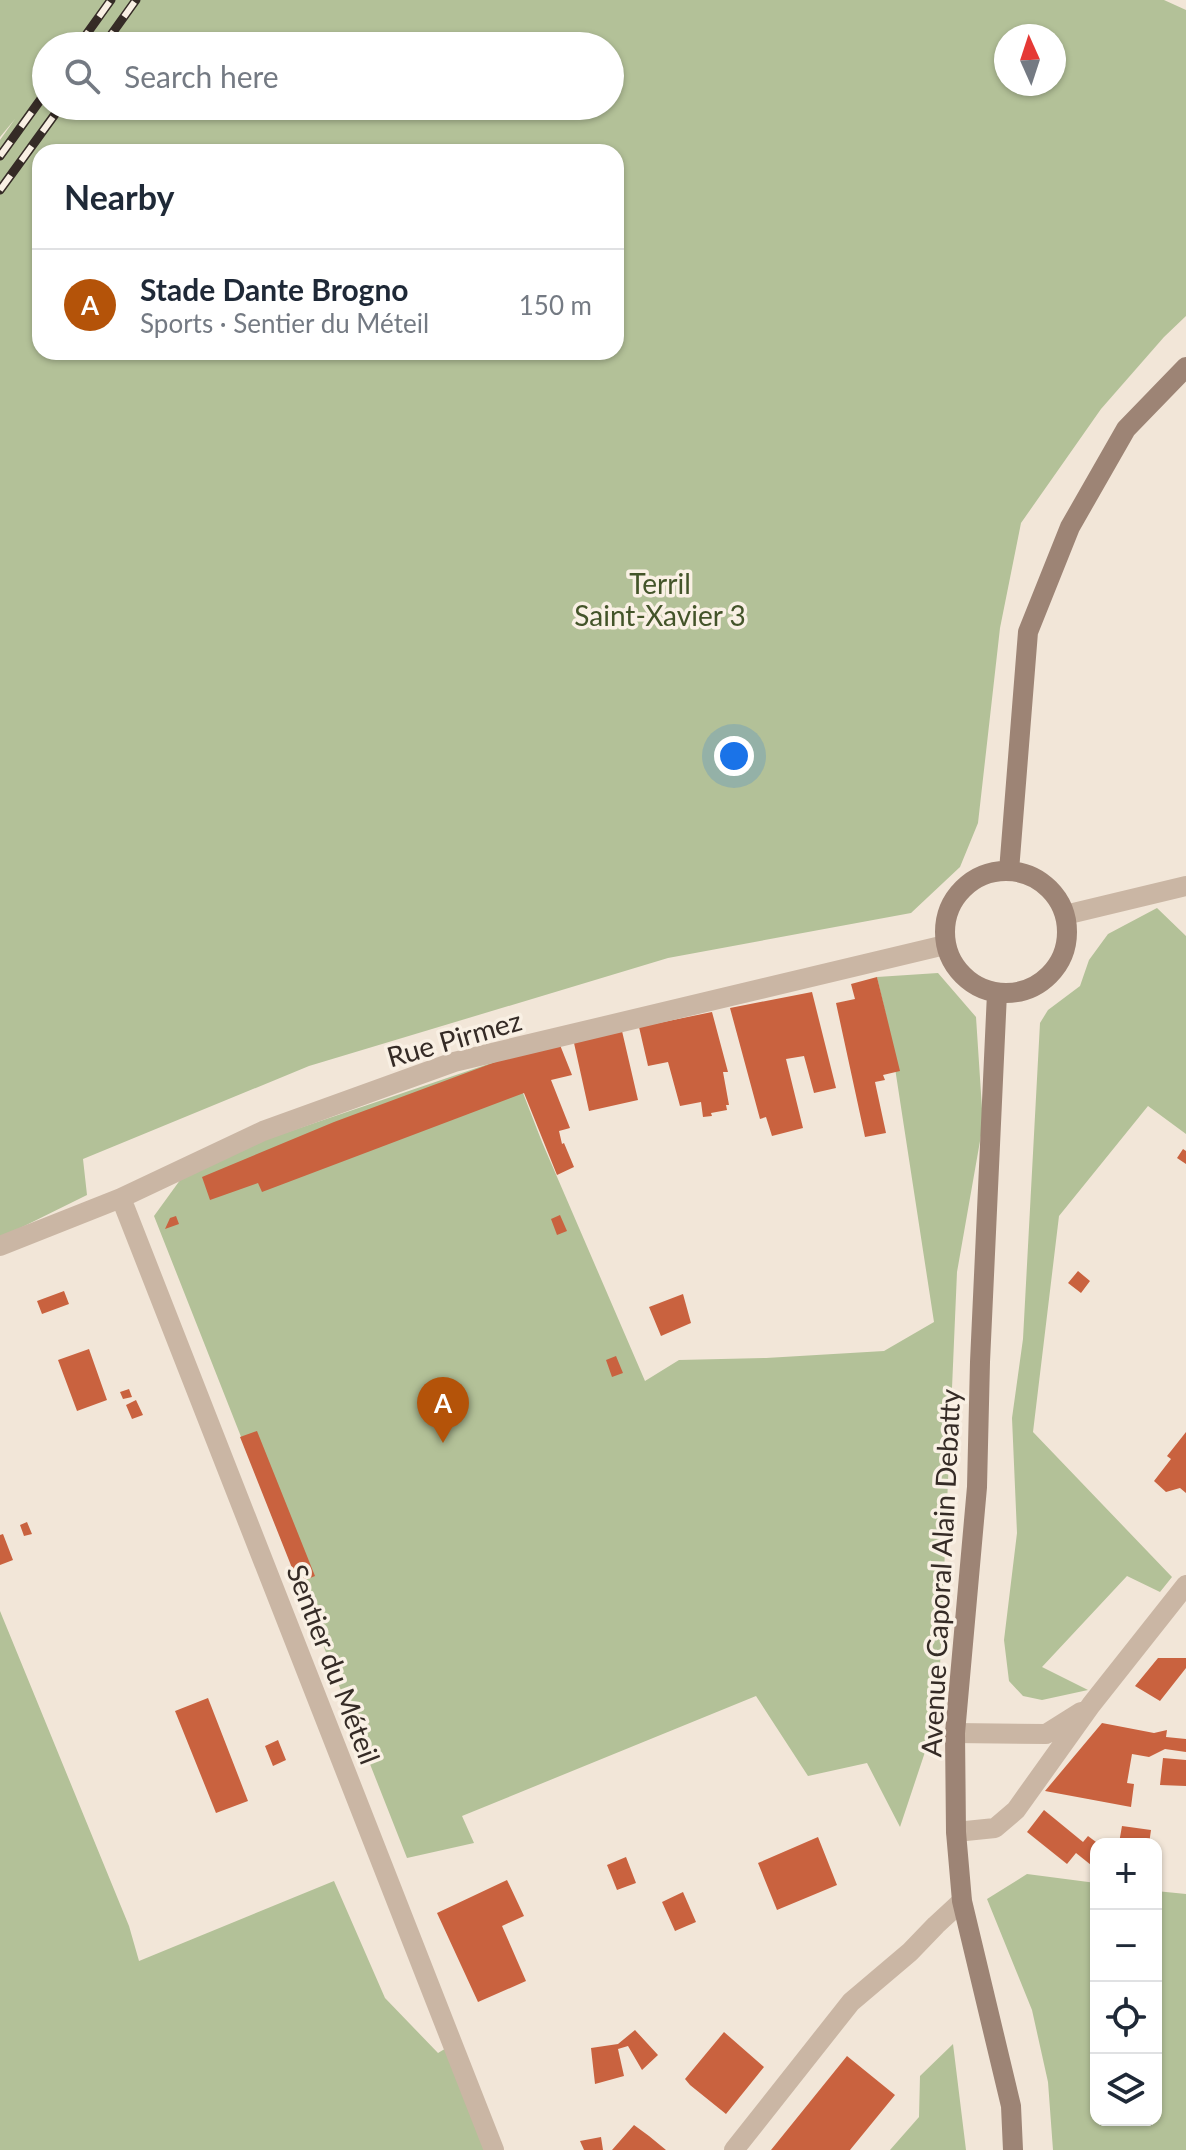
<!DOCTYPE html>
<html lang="en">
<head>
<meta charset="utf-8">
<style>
	:root { --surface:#fff; --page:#f2f2f3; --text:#1f2937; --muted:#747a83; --line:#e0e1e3; --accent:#b45309 }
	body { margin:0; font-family:Lato,sans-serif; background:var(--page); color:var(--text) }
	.controls { position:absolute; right:24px; bottom:24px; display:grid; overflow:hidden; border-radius:16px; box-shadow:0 2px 6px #0004 }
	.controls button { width:72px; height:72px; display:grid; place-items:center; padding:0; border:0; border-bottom:2px solid var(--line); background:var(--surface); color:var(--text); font:40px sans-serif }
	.compass { position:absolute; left:994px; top:24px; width:72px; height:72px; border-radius:50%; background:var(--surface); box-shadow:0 2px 6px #0004; rotate:357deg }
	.you { position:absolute; left:734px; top:756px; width:28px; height:28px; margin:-20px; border:6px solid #fff; border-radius:50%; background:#1a73e8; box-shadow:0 0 0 12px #1a73e833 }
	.badge { display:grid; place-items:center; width:52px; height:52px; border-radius:50%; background:var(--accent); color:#fff; font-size:26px; font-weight:700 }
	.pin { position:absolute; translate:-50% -66px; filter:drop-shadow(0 2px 4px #0008) }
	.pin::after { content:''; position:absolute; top:42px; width:28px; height:24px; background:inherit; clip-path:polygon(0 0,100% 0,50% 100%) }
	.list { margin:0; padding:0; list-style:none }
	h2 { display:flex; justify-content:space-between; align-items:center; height:104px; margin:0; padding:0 32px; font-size:34px }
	h2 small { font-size:26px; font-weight:400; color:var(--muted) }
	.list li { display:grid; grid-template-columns:52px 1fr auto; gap:24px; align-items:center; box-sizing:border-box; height:112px; padding:0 32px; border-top:2px solid var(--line) }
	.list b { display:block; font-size:30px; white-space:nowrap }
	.list p { margin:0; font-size:26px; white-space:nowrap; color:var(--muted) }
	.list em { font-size:26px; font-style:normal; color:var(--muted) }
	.icon { flex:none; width:44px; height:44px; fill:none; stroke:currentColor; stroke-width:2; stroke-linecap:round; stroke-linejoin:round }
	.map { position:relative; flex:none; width:1186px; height:2150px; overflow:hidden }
	.search { position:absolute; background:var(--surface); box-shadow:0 2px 6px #0004; left:32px; top:32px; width:592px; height:88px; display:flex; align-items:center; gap:20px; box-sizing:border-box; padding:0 28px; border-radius:44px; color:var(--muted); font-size:30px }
	.panel { position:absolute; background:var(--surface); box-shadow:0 2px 6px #0004; left:32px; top:144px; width:592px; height:216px; border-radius:24px }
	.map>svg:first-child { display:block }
	.green { fill:#b3c198; fill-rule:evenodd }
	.building { fill:#c9623f }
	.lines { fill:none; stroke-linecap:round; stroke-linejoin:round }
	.minor { stroke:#cab6a4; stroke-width:20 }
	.tertiary { stroke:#cab6a4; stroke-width:20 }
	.secondary { stroke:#9d8475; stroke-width:20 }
	.rail-casing { stroke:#352b26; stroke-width:9 }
	.rail { stroke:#f9f0e4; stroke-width:6; stroke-dasharray:18; stroke-linecap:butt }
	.labels { text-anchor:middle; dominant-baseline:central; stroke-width:7; stroke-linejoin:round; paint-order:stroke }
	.park-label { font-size:28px; fill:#435429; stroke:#f9f0e4 }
	.street-label { font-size:28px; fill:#352b26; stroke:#f9f0e4 }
</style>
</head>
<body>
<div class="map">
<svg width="1186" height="2150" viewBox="0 0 1186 2150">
	<rect width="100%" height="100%" fill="#f2e6d8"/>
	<!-- green -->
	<path class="green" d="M0 0H1164L1186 10V316L1164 337 1101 409 1021 523 1000 628 978 823 960 867 911 913 668 958 309 1066 83 1159 87 1195 0 1238V140L15 119 0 137ZM1006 36H1054V84H1006ZM46 46H610V106H46ZM40 152H616V352H40Z
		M1157 908 1186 936V1134L1148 1106 1059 1216 1033 1432 1172 1577 1160 1592 1127 1576 1042 1667 1088 1690 1042 1700 1023 1696 1009 1681 1004 1640 1017 1533 1012 1418 1023 1339 1040 1023 1048 1010 1080 986 1089 960 1108 934Z
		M938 973 976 1017 983 1124 957 1272 938 1713 900 1827 867 1763 808 1776 756 1696 462 1816 474 1843 407 1858 154 1216 191 1165 509 1057 542 1142 645 1381 679 1360 766 1358 884 1351 934 1322 889 1029 877 977Z
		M0 1611 129 1926 139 1961 334 1881 385 1998 438 2053 453 2044 489 2150H0Z
		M1027 1874 1096 1883V2120H1156V1891L1186 1894V2150H1053L1048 2082 1032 2010 987 1899Z
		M953 2044 966 2150H890L919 2117 920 2076Z"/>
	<!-- building -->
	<path class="building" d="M877 977 900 1071 883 1075 885 1080 875 1082 886 1133 865 1137 836 1003 855 999 851 984Z
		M812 992 836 1088 814 1093 804 1056 786 1059 803 1128 772 1136 766 1117 760 1119 730 1008Z
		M712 1012 728 1072H723L729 1105H726L727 1110 711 1113 712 1116 703 1117 701 1102 680 1106 668 1062 648 1066 639 1027Z
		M622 1031 638 1100 589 1111 574 1043Z
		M560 1045 572 1075 551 1080 570 1128 559 1131 562 1144 564 1143 574 1167 557 1175 524 1093 262 1192 258 1183 210 1200 202 1177 334 1122 509 1057Z
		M1183 1149 1186 1151V1164L1177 1158Z
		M560 1215 567 1231 557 1235 551 1219Z
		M176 1216 179 1224 165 1229 170 1218Z
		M1078 1271 1090 1281 1081 1293 1068 1283Z
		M64 1291 69 1304 42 1314 37 1301Z
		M683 1294 691 1323 661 1336 649 1307Z
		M89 1349 107 1400 77 1411 58 1360Z
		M616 1356 623 1373 612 1377 606 1360Z
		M129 1389 132 1397 123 1399 120 1392Z
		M136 1400 143 1415 132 1419 126 1405Z
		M257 1431 315 1576 298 1583 240 1437Z
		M1186 1432V1493L1180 1488 1166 1492 1154 1481 1171 1459 1167 1456Z
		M27 1522 32 1534 24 1536 20 1525Z
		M3 1534 13 1560 0 1565V1535Z
		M1158 1658H1186V1668L1160 1701 1135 1686Z
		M208 1698 248 1801 216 1813 175 1711Z
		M1102 1723 1154 1733 1167 1730 1166 1737 1186 1739V1752L1165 1749 1149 1757 1132 1754 1127 1783 1134 1784 1131 1807 1045 1791Z
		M278 1740 286 1760 273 1766 265 1746Z
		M1163 1758 1186 1760V1786L1160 1785Z
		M1044 1810 1083 1842 1088 1836 1096 1842V1869L1076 1853 1067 1864 1027 1832Z
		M1122 1826 1151 1830 1149 1844 1119 1843Z
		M818 1837 837 1885 777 1910 758 1863Z
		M626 1857 636 1883 617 1890 607 1865Z
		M507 1880 524 1916 502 1926 526 1981 478 2002 437 1913Z
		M683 1892 696 1922 675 1931 662 1902Z
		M635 2030 658 2055 642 2070 628 2046 618 2049 624 2076 595 2084 591 2048 618 2044Z
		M724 2032 764 2067 726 2114 690 2085 685 2079Z
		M847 2056 895 2095 850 2150H771Z
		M634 2125 649 2136 666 2150H612Z
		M601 2137 603 2150H584L580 2141Z"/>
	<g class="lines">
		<!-- minor -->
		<path class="minor" d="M1065 915 1186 886
			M121 1198 494 2150
			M0 1246 121 1198 263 1131 454 1062 945 945
			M734 2150 851 2002 910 1952 936 1925 962 1901"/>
		<!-- tertiary -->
		<path class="tertiary" d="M955 1733 1046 1734 1081 1712
			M956 1832 995 1828 1016 1810 1091 1705 1186 1585"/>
		<!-- secondary -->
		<path class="secondary" d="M1009 871 1028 632 1070 527 1126 429 1186 367
			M945 932a61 61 0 1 1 122 0a61 61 0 1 1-122 0Z
			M997 993 980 1362 977 1487 955 1733 956 1832 962 1901 1011 2106 1013 2150"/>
		<!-- rail casing -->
		<g class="rail-casing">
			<path id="rail" d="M78 46 111 0
				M103 46 136 0
				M0 156 46 92
				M0 190 61 106"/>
		</g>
		<!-- rail -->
		<use href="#rail" class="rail"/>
	</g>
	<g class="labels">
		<!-- park labels -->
		<g class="park-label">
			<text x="660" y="583">Terril<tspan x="660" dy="32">Saint-Xavier 3</tspan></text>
		</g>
		<!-- street labels -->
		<g class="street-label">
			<text transform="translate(454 1038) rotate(-16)">Rue Pirmez</text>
			<text transform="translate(940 1573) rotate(-87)">Avenue Caporal Alain Debatty</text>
			<text transform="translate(334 1664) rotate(69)">Sentier du Méteil</text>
		</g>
	</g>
</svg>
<div class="controls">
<button>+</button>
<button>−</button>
<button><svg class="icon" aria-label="locate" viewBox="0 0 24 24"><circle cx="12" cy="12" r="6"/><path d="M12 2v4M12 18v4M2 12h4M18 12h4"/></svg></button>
<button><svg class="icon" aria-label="layers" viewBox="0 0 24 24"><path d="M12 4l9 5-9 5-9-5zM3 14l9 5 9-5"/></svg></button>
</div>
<svg class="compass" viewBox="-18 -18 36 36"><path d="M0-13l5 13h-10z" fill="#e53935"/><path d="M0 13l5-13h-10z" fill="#747a83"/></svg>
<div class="you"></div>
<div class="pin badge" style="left:443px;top:1443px">A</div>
<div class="search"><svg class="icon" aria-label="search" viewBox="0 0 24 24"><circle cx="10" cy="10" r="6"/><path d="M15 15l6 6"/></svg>Search here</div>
<section class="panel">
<h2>Nearby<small></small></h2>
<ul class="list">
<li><span class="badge">A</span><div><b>Stade Dante Brogno</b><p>Sports · Sentier du Méteil</p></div><em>150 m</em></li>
</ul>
</section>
</div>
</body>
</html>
